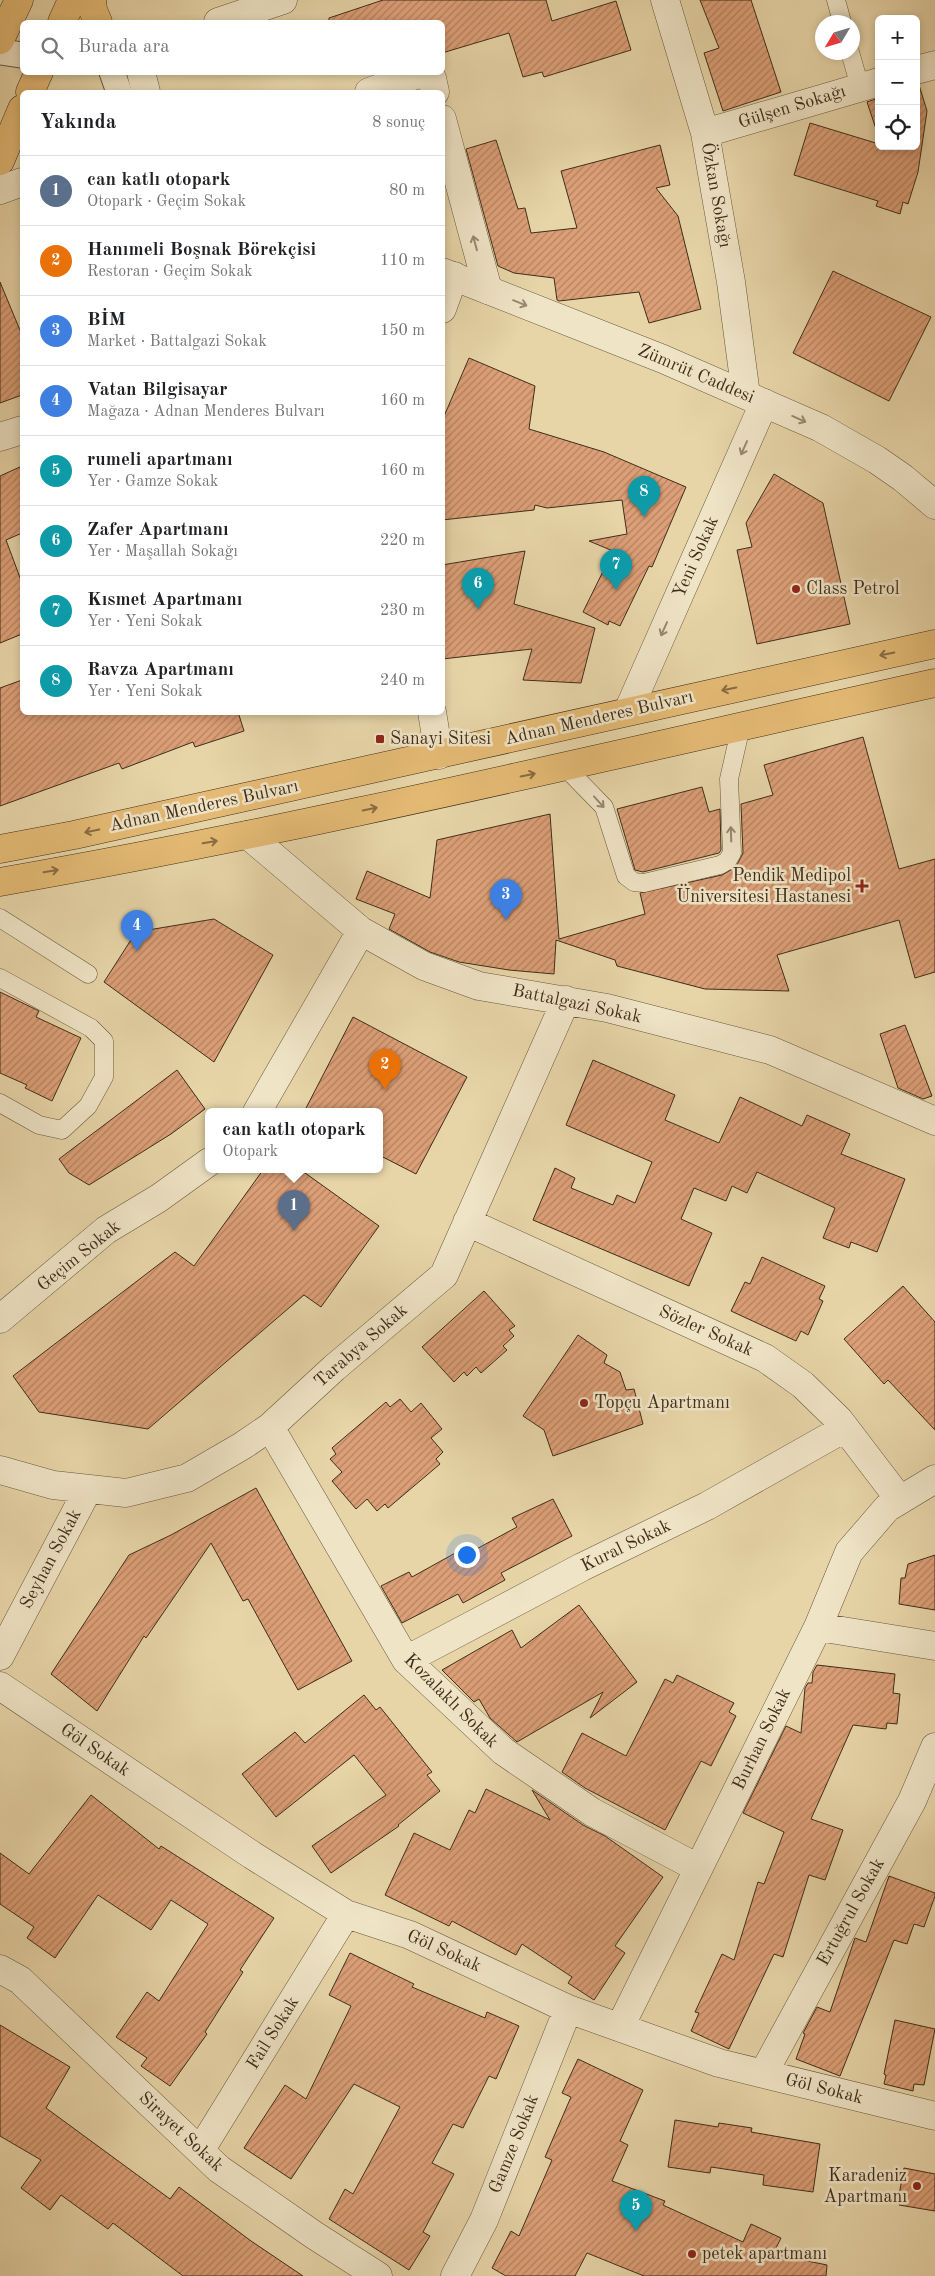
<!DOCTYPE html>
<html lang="tr">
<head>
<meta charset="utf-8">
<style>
	:root { --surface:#fff; --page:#f2f2f2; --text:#202124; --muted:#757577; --line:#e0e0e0; --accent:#8f2418 }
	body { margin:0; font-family:"Old Standard TT",serif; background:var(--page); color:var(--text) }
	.controls { position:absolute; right:15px; top:15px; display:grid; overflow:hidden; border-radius:8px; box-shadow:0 2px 8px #0003 }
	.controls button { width:45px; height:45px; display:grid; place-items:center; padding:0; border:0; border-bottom:1px solid var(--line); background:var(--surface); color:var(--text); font:25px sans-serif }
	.compass { position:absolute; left:815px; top:15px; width:45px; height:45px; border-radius:50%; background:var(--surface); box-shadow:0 2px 8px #0003; rotate:232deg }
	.you { position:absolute; left:466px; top:1554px; width:18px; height:18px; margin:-12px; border:4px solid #fff; border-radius:50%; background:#1a73e8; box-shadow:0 0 0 8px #1a73e833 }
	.badge { display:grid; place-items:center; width:32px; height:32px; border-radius:50%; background:var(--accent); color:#fff; font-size:16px; font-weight:700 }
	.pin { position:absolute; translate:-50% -41px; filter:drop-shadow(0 1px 2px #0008) }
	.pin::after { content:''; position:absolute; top:26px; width:18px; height:15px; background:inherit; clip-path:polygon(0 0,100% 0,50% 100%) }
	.popup { position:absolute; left:205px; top:1108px; width:178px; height:65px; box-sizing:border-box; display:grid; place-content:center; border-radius:8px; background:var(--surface); filter:drop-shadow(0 1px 4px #0005); font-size:16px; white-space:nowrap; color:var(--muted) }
	.popup b { font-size:19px; color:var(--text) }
	.popup::after { content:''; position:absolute; left:50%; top:100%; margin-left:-10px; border:10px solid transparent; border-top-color:var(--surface) }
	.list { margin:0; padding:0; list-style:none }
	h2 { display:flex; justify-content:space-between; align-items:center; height:65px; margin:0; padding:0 20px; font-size:21px }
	h2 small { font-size:16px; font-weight:400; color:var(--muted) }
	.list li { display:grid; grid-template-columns:32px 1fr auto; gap:15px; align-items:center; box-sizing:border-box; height:70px; padding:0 20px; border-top:1px solid var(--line) }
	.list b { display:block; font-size:19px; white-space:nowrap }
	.list p { margin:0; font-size:16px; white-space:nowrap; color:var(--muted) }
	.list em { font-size:16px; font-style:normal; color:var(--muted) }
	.icon { flex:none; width:28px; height:28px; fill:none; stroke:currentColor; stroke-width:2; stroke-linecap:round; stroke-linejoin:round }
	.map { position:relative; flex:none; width:935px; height:2276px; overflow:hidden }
	.search { position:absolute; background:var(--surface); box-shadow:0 2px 8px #0003; left:20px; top:20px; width:425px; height:55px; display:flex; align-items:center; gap:12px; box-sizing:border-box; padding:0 18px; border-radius:8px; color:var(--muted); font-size:19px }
	.panel { position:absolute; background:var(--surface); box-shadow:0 2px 8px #0003; left:20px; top:90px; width:425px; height:625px; border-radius:8px }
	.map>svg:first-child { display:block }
	.building { fill:url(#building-hatch); stroke:#3f2d19 }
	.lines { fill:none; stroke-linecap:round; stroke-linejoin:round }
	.service-casing { stroke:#69573d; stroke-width:19 }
	.pedestrian-casing { stroke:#69573d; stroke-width:27 }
	.minor-casing { stroke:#69573d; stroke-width:29 }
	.tertiary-casing { stroke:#69573d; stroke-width:29 }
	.primary-casing { stroke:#3f2d19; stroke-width:29 }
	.service { stroke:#efe4c6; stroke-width:18 }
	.pedestrian { stroke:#efe4c6; stroke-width:25 }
	.minor { stroke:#efe4c6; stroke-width:28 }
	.tertiary { stroke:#efe4c6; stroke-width:28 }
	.primary { stroke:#e4ba74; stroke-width:28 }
	.oneway { stroke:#978870 }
	.oneway2 { stroke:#896c42 }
	.poi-dot { fill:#8f2418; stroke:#efe4c6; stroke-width:2 }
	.labels { text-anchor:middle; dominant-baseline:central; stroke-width:5; stroke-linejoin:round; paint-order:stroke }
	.street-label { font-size:18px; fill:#3f2d19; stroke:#efe4c6 }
	.poi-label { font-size:18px; fill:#3f2d19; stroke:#efe4c6; text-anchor:start }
</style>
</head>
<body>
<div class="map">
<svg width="935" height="2276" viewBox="0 0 935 2276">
	<defs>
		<pattern id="building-hatch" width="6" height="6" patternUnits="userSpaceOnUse" patternTransform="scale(1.25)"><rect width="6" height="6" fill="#dc9f77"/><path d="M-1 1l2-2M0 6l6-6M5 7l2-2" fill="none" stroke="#b48261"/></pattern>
	</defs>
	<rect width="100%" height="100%" fill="#e7d5a8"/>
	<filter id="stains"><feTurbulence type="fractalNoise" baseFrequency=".004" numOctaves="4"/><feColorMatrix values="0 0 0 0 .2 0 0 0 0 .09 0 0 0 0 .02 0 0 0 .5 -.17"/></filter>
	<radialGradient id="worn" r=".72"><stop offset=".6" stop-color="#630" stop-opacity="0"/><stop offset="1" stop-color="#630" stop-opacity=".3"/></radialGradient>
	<!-- building -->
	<path class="building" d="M383 0H546L552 21 616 1 631 50 544 77 542 72 523 77 509 33 442 53V22H329V18Z
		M700 0H751L781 92 723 111 704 53 719 48Z
		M916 85H919L927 111 918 172 908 204 903 202 900 214 876 206 878 201 794 175 810 123 879 144V146H916Z
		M879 98V138L867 102Z
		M496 140 518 209 525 208 531 233 577 228 561 171 660 145 670 185 656 188 678 216 701 309 649 323 639 292 559 301 557 300 554 278 514 273 498 266 466 149Z
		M833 271 931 317 889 401 793 353Z
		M0 282 22 335V395L0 403Z
		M469 358 535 386 529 429 604 452 686 487 652 567 649 566 620 626 609 621 608 625 583 612 613 551 589 541 627 534 622 500 547 508 535 505 534 510 442 520V421Z
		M22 466V533L6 540 22 583V634L0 643V476Z
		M774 474 823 503 850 624 757 644 737 550 752 547 746 523Z
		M525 551 514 604 595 628 581 683 523 680 532 649 442 659V565Z
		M22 680V712H238L244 731 195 747 193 742 122 769 119 763 0 806V688Z
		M863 737 899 869 935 859V972L915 978 899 920 777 955 789 991 705 989 617 966 615 960 556 940 554 974 509 970 459 962 430 952 389 929 395 914 356 899 367 871 430 898 437 840 550 814 559 939 645 914 640 893 722 875 736 867 743 853 741 804 773 795 764 765Z
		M702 787 709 812 720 809 721 850 719 853 643 872 635 870 617 809Z
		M214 919 273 955 214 1062 104 982 136 932Z
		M0 992 39 1011 36 1017 81 1038 52 1101 25 1088 27 1085 0 1073Z
		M353 1017 467 1077 416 1174 379 1155V1112H304Z
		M905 1025 932 1096 923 1099 898 1088 880 1034Z
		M593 1060 675 1095 665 1120 719 1143 740 1097 802 1126 807 1115 850 1134 841 1154 905 1179 877 1252 851 1242 849 1248 823 1238 835 1208 757 1172 747 1193 732 1186 726 1201 694 1188 681 1219 712 1233 689 1286 533 1220 555 1168 575 1178 571 1188 613 1205 617 1195 635 1203 652 1162 566 1125Z
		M177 1070 205 1109 171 1134 89 1185 69 1173 59 1159Z
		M263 1170H301L379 1226 321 1307 304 1295 148 1429 39 1412 13 1376 175 1252 194 1266Z
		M762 1257 825 1286 819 1299 823 1301 808 1335 801 1331 796 1341 731 1311 745 1282 750 1284Z
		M903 1286 935 1322V1430L888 1380 884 1384 844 1339Z
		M484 1291 515 1326 509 1330 514 1336 503 1346 507 1350 481 1373 476 1367 467 1376 464 1372 454 1382 422 1347Z
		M578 1335 607 1355 604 1363 620 1372 626 1390 634 1389 643 1424 553 1456 544 1430 523 1416Z
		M400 1399 411 1412 421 1403 442 1429 431 1438 443 1452 436 1459 440 1464 388 1508 385 1504 377 1511 367 1499 356 1509 332 1481 342 1472 330 1459 336 1454 332 1448 386 1402 390 1407Z
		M256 1488 352 1661 298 1690 248 1599 243 1601 211 1543 146 1638 144 1636 97 1711 51 1674 129 1555 171 1535Z
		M553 1499 572 1536 501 1573 505 1580 463 1603 458 1594 402 1623 381 1586 409 1572 412 1577 468 1546 471 1552 517 1527 512 1518Z
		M935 1555V1610L899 1604 901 1578H905L908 1564Z
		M579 1605 637 1682 590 1718 603 1692 517 1742 490 1718 479 1699 474 1702 442 1670 512 1630 521 1648Z
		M817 1665 895 1674 893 1693 900 1694 897 1724 887 1723 886 1729 853 1725 811 1819 843 1830 825 1880 809 1875 783 1957 774 1954 729 2049 691 2031 699 2013 695 2012 722 1954 734 1960 758 1882 764 1884 784 1832 743 1813 786 1726 801 1733 805 1688 808 1683H812L813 1672Z
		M677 1675 734 1703 729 1712 736 1716 711 1766 701 1761 665 1830 585 1788 562 1772 582 1733 626 1756 665 1679 673 1683Z
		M364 1695 376 1710 380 1707 432 1772 427 1775 440 1791 398 1825 399 1826 331 1873 312 1846 386 1795 354 1755 276 1817 242 1774 295 1732 305 1743Z
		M486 1789 550 1820 532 1790 583 1825 605 1836 663 1877 615 1946 625 1953 594 2000 568 1983 572 1977 522 1944 516 1955 452 1921 449 1926 385 1895 414 1833 450 1850 469 1810 475 1813Z
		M91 1795 159 1849 161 1846 274 1918 240 1970 243 1972 205 2032 207 2034 170 2086 141 2066 147 2058 116 2037 147 1992 159 2001 208 1924 171 1900 151 1930 98 1895 55 1958 27 1938 34 1927 0 1904V1853L29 1874Z
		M889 1876 935 1893V1896L924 1927 914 1924 907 1944 894 1940 840 2076 796 2059 805 2034 803 2033 817 2007 830 2012 855 1938 866 1942Z
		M350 1953 414 1984 412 1987 485 2018 487 2012 519 2026 496 2079 489 2076 463 2128 453 2124 432 2163 454 2174 423 2232 430 2236 409 2270 329 2219 345 2189 353 2194 400 2107 354 2084 291 2179 244 2148 285 2085 306 2099 351 2006 329 1995Z
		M895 2020 935 2029 924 2085 914 2084 913 2091 884 2084 886 2075 884 2074Z
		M0 2025 70 2067 46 2108 170 2199 179 2187 251 2241 303 2276H183L113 2223 108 2229 61 2195 50 2210 21 2188 41 2160 0 2136Z
		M578 2059 643 2090 620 2141 628 2145 612 2181 665 2201 663 2205 743 2242 751 2224 781 2238 773 2254 827 2265 826 2276H644L587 2253 575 2276H506L492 2268 511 2231 519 2236 552 2160 545 2157 571 2097 562 2093Z
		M675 2120 718 2127 719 2123 752 2128 751 2132 820 2144 813 2192 763 2185 764 2175 711 2167 710 2173 668 2167Z
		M904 2168 935 2174V2211L899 2205 901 2196 899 2195Z"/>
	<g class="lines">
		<!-- service casing -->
		<g class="service-casing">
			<path id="service" d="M836 0 842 22
				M850 52 860 87
				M565 767 604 807 626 876 634 882 644 883 720 865 727 861 732 853 729 779 741 726
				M0 918 88 974
				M0 978 91 1028 104 1041V1077L88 1106 62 1130 39 1125 0 1103"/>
		</g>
		<!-- pedestrian casing -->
		<g class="pedestrian-casing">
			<path id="pedestrian" d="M0 52 22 55
				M112 72 119 92"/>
		</g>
		<!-- minor casing -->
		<g class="minor-casing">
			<path id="minor" d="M665 0 705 133 731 282 746 395
				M218 22 283 0
				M916 70 935 65
				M369 92 418 74 426 73 432 78 435 92
				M442 119 488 290
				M705 133 879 82
				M442 309 454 276
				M0 437 22 430
				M628 711 764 403
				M432 712 439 755
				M248 835 361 931 424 966 479 986 607 1008 770 1050 935 1121
				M257 1112 361 931
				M467 1222 765 1358 803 1385 839 1420 900 1500
				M0 1319 106 1230 159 1198 209 1162
				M270 1427 406 1660 503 1751 592 1812 698 1868
				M0 1470 53 1485 126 1493 187 1478 242 1446 270 1427 334 1368 444 1275 566 1000
				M818 1627 935 1646
				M0 1656 88 1489
				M406 1660 582 1567 707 1506 845 1428
				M0 1686 252 1855 346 1914 410 1935 568 2009 719 2063 935 2116
				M0 1969 20 1980 219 2169 314 2235 378 2276
				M620 2027 818 1627 849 1552 887 1508 935 1479
				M763 2074 912 1801 935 1747
				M200 2151 346 1914
				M455 2276 484 2220 568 2009"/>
		</g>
		<!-- tertiary casing -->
		<g class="tertiary-casing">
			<path id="tertiary" d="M141 72 146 92
				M0 190 22 182
				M442 272 663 359 821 428 877 460 903 478 935 505"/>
		</g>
		<!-- primary casing -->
		<g class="primary-casing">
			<path id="primary" d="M92 0 93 10 98 22
				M62 22 72 0
				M0 40 19 0
				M30 92 39 72
				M0 161 22 109
				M0 849 74 835 935 644
				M0 882C314 827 624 752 935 683"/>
		</g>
		<!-- service -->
		<use href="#service" class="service"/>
		<!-- pedestrian -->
		<use href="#pedestrian" class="pedestrian"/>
		<!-- minor -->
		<use href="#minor" class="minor"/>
		<!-- tertiary -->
		<use href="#tertiary" class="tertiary"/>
		<!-- primary -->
		<use href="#primary" class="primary"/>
	</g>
	<!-- one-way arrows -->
	<defs><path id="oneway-shaft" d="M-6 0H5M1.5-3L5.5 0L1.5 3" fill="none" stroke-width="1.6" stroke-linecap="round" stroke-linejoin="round" transform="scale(1.25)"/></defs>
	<g class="oneway">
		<use href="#oneway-shaft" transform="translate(475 243) rotate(-105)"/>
		<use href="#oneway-shaft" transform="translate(520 303) rotate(22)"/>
		<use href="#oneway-shaft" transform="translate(799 419) rotate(24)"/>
		<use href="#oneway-shaft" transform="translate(744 448) rotate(114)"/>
		<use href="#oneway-shaft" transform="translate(664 629) rotate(114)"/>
		<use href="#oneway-shaft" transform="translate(599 802) rotate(48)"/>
		<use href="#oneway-shaft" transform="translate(731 834) rotate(-92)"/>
	</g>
	<g class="oneway2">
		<use href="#oneway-shaft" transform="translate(887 654) rotate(168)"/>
		<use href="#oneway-shaft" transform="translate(729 689) rotate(168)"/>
		<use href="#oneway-shaft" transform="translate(528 775) rotate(-12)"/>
		<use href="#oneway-shaft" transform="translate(370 809) rotate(-12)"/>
		<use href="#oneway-shaft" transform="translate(92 831) rotate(168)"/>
		<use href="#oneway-shaft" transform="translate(210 842) rotate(-10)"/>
		<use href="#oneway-shaft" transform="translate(51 871) rotate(-10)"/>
	</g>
	<!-- markers -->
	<g class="poi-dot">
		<circle cx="796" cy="589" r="5"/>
		<rect x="375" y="734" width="10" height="10" rx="2.5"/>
		<path d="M859.5 878.5h5v5h5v5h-5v5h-5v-5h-5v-5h5z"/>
		<circle cx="584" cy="1403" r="5"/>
		<circle cx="917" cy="2186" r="5"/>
		<circle cx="692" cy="2254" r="5"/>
	</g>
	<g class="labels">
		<!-- street labels -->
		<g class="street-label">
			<text transform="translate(792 107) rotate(-17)">Gülşen Sokağı</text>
			<text transform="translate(716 195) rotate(80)">Özkan Sokağı</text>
			<text transform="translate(696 374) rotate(23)">Zümrüt Caddesi</text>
			<text transform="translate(696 557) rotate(-66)">Yeni Sokak</text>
			<text transform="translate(599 718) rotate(-13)">Adnan Menderes Bulvarı</text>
			<text transform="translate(204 806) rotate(-12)">Adnan Menderes Bulvarı</text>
			<text transform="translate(577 1004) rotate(12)">Battalgazi Sokak</text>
			<text transform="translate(79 1256) rotate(-39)">Geçim Sokak</text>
			<text transform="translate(706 1331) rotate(24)">Sözler Sokak</text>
			<text transform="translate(361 1346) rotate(-41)">Tarabya Sokak</text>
			<text transform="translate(626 1546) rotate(-26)">Kural Sokak</text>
			<text transform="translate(51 1559) rotate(-62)">Seyhan Sokak</text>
			<text transform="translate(451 1701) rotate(45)">Kozalaklı Sokak</text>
			<text transform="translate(762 1739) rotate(-64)">Burhan Sokak</text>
			<text transform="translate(95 1750) rotate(34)">Göl Sokak</text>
			<text transform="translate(851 1912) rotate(-61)">Ertuğrul Sokak</text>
			<text transform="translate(444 1951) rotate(24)">Göl Sokak</text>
			<text transform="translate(273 2033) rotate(-58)">Fail Sokak</text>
			<text transform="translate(824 2089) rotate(14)">Göl Sokak</text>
			<text transform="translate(181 2132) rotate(43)">Sirayet Sokak</text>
			<text transform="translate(514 2144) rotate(-68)">Gamze Sokak</text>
		</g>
		<!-- poi labels -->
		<g class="poi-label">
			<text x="806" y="589">Class Petrol</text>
			<text x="390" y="739">Sanayi Sitesi</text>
			<text x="851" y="876" text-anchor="end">Pendik Medipol<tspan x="851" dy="21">Üniversitesi Hastanesi</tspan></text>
			<text x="594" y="1403">Topçu Apartmanı</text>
			<text x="907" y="2176" text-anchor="end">Karadeniz<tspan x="907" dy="21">Apartmanı</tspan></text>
			<text x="702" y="2254">petek apartmanı</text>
		</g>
	</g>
	<rect width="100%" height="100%" filter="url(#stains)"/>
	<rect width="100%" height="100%" fill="url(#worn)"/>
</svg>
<div class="controls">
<button>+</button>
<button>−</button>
<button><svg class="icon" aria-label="locate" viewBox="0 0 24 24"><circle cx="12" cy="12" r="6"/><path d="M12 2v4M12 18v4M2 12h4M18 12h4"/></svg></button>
</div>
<svg class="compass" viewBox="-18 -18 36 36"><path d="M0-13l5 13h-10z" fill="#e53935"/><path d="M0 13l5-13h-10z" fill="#757577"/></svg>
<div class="you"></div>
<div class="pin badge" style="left:294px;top:1231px;background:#5c6f8a">1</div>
<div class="popup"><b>can katlı otopark</b>Otopark</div>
<div class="pin badge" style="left:385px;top:1090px;background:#e8710a">2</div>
<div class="pin badge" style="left:506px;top:920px;background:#3f7fe0">3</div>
<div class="pin badge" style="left:137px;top:951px;background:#3f7fe0">4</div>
<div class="pin badge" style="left:636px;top:2231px;background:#0f9aa8">5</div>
<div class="pin badge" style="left:478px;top:609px;background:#0f9aa8">6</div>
<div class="pin badge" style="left:616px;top:590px;background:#0f9aa8">7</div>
<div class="pin badge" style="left:644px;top:517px;background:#0f9aa8">8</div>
<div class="search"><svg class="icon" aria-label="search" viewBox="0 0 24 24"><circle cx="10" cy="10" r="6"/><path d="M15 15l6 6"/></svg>Burada ara</div>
<section class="panel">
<h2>Yakında<small>8 sonuç</small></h2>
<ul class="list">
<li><span class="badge" style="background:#5c6f8a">1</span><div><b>can katlı otopark</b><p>Otopark · Geçim Sokak</p></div><em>80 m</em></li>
<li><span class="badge" style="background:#e8710a">2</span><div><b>Hanımeli Boşnak Börekçisi</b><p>Restoran · Geçim Sokak</p></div><em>110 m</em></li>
<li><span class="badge" style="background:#3f7fe0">3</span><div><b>BİM</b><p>Market · Battalgazi Sokak</p></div><em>150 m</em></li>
<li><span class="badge" style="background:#3f7fe0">4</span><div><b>Vatan Bilgisayar</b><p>Mağaza · Adnan Menderes Bulvarı</p></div><em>160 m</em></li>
<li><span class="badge" style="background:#0f9aa8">5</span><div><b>rumeli apartmanı</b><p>Yer · Gamze Sokak</p></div><em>160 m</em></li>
<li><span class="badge" style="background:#0f9aa8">6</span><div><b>Zafer Apartmanı</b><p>Yer · Maşallah Sokağı</p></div><em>220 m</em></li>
<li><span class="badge" style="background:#0f9aa8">7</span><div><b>Kısmet Apartmanı</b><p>Yer · Yeni Sokak</p></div><em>230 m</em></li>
<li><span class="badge" style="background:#0f9aa8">8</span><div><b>Ravza Apartmanı</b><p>Yer · Yeni Sokak</p></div><em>240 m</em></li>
</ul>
</section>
</div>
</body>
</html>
